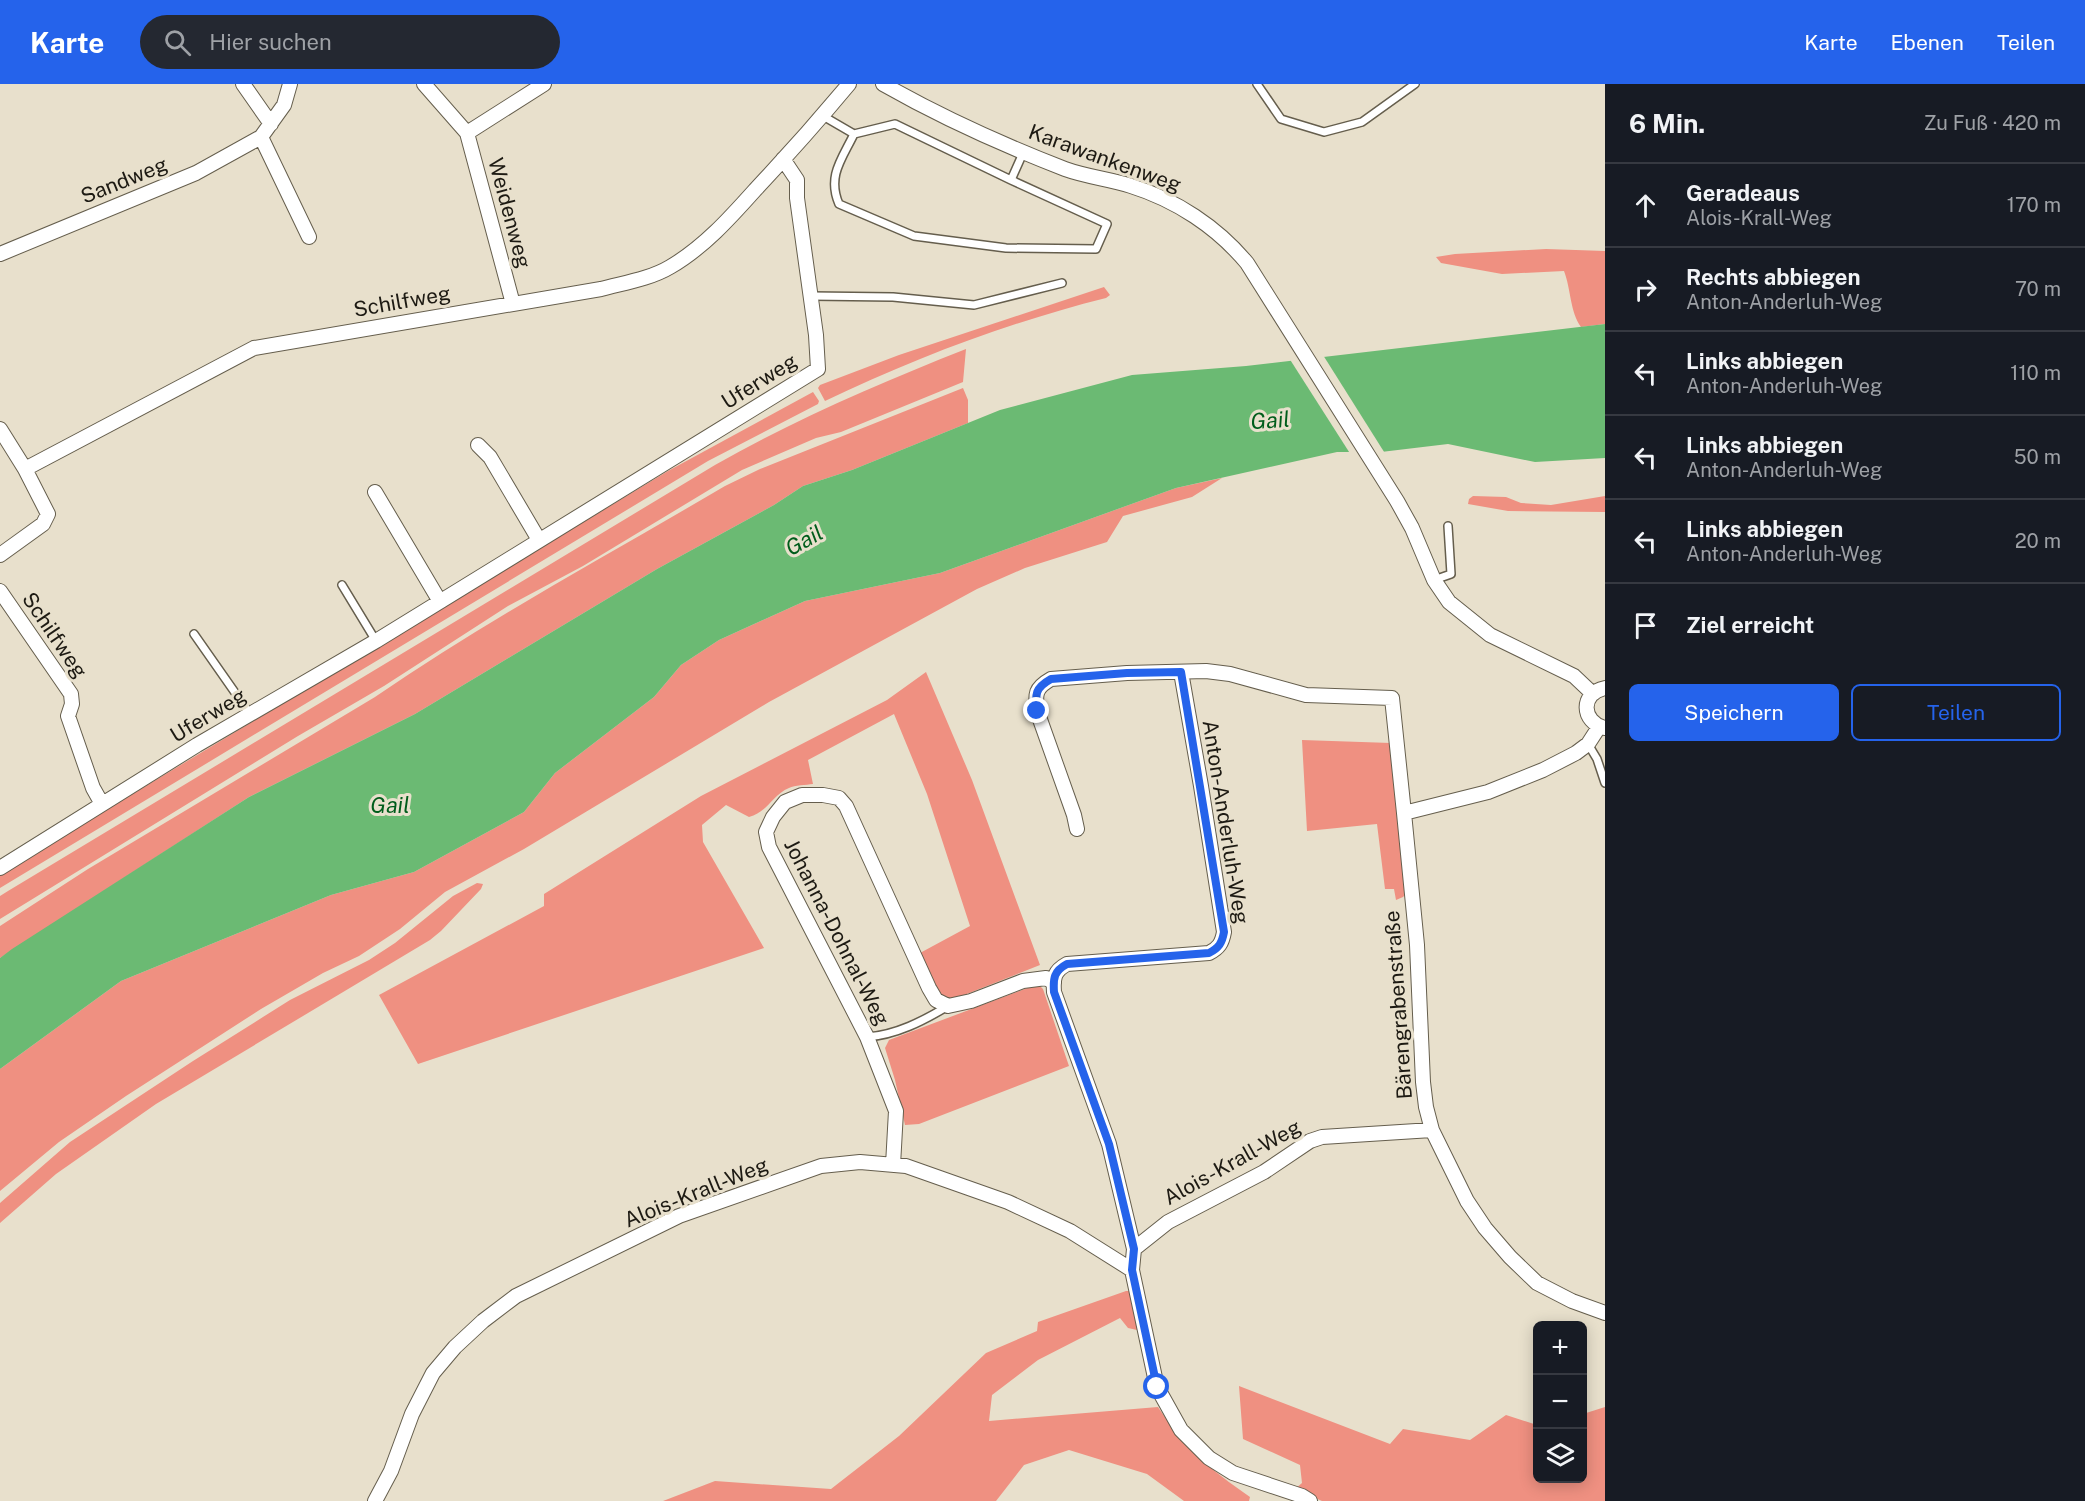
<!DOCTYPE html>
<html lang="de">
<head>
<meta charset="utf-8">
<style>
	:root { --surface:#171b24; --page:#242831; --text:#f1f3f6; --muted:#9ea1a6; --line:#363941; --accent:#2563eb }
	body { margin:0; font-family:"Public Sans",sans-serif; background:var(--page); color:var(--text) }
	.controls { position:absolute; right:18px; bottom:18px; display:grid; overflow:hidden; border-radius:9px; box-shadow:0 3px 15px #0003 }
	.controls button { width:54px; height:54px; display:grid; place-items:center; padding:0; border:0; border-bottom:2px solid var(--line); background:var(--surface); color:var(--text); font:30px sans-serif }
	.stop { position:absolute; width:18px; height:18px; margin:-14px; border:4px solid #2563eb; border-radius:50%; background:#fff }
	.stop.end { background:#2563eb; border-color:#fff; box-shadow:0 2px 6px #0008 }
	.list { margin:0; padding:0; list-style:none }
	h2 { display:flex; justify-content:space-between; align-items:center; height:78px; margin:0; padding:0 24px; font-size:26px }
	h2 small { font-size:20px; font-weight:400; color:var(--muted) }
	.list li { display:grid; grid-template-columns:39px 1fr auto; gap:18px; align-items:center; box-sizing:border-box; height:84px; padding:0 24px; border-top:2px solid var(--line) }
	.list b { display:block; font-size:22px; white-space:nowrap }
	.list p { margin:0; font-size:20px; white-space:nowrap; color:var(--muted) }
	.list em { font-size:20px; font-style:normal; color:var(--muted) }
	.actions { display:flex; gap:12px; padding:18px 24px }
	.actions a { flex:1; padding:14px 0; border:2px solid var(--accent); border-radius:9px; text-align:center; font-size:21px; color:var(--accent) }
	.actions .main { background:var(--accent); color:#fff }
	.icon { flex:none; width:33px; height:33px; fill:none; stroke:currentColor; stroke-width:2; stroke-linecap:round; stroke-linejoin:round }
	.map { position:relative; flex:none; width:1605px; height:1417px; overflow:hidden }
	header { display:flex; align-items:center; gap:36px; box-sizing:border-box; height:84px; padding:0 30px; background:var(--accent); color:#fff }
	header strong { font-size:28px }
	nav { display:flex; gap:33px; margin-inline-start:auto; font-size:21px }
	.search { width:420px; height:54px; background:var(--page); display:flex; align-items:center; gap:15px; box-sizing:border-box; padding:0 21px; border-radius:33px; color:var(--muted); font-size:22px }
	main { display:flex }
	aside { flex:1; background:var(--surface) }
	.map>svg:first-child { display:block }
	.green { fill:#ef9081 }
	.water { fill:#6bba73 }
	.pier { fill:#e8e0cc }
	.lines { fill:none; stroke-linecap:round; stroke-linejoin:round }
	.service-casing { stroke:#655e4d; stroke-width:10 }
	.minor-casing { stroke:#655e4d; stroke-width:16 }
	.service { stroke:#fff; stroke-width:7 }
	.minor { stroke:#fff; stroke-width:14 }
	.route { stroke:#2563eb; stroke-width:8 }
	.labels { text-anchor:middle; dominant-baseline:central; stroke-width:6; stroke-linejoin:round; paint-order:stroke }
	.street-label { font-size:21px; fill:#1d1a13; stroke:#e8e0cc }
	.water-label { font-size:22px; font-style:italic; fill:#005d1b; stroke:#e8e0cc }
</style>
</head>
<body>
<header>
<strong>Karte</strong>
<div class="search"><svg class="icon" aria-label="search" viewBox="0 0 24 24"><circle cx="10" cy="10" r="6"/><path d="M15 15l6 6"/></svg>Hier suchen</div>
<nav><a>Karte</a><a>Ebenen</a><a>Teilen</a></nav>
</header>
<main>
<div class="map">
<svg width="1605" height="1417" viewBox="0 0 1605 1417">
	<rect width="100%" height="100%" fill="#e8e0cc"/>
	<!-- green -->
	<path class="green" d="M1546 165 1605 167V240L1581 243C1570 228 1571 205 1564 187L1502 190 1441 179 1436 173 1455 170Z
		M1104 203 1110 211 1106 214C1010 238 915 274 825 317L818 304 820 301 899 271Z
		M966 265 963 298 841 348 816 354 742 386 583 482 508 522 384 602 298 652 0 835V812L8 807 715 381C796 335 880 299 966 265Z
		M963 304 968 316V339L852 386 803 402 774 421 657 485 415 630 249 713 0 874V842L88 785 375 613C487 536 608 471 725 402L760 385Z
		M813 308 819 317 818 320 708 377 0 804V790L668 387Z
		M1222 394 1192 413 1123 432 1107 458 1025 484 977 505 769 618 524 765 445 808 400 845 359 872 323 889 261 925 126 1012 59 1058 0 1107V985L121 897 331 811 414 788 524 728 555 689 654 613 681 581 719 556 805 517 940 489 1176 404Z
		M1473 412 1506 413 1521 419 1551 421 1605 412V428L1508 427 1468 420 1469 415Z
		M926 588 972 696 1040 881 954 915 945 917 938 909 920 869 970 842 927 710 894 630 808 676 813 700C806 701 795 701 789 704 772 711 768 728 749 733L726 721 702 741 703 758 764 864 418 980 379 911 544 822V810L701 712 887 616Z
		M1302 656 1391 659 1407 809 1403 813 1396 816 1394 805H1385L1377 740 1307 747Z
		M477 799 483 800 481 805 441 847 430 856 156 1020 56 1090 0 1139V1119L70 1058 193 977 290 916 369 876 395 859 453 812Z
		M1038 900 1043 905 1069 982 919 1040 905 1041 895 996 885 964 889 956Z
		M1126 1207H1131L1137 1246 1128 1244 1120 1234 1038 1276 992 1311 989 1337 1158 1323C1185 1365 1210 1385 1250 1413L1249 1417H1184L1147 1390 1069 1366 1024 1381 996 1417H663L715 1397 831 1405 899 1352 986 1269 1037 1247 1038 1238Z
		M1239 1302 1390 1360 1403 1345 1470 1356 1506 1331 1537 1341 1538 1394H1582L1583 1330 1605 1323V1417H1322L1295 1405 1302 1399 1300 1381 1243 1355Z"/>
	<!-- water -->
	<path class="water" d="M1605 240V374L1535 378 1448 360 1381 368H1337L1176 404 940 489 805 517 719 556 681 581 654 613 555 689 524 728 414 788 331 811 121 897 0 985V874L12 865 249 713 415 630 657 485 774 421 803 402 852 386 1000 326 1132 291 1246 282Z"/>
	<!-- pier -->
	<path class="pier" d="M1323 271 1386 371H1351L1289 274Z"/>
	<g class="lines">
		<!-- service casing -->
		<g class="service-casing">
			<path id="service" d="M1257 0 1281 35 1324 48 1362 38 1415 0
				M823 32 854 50C842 75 827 92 839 120L914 152 1006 164 1096 165 1107 140 1011 96 895 40 854 50
				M1011 96 1023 69
				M811 212 893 213 974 221 1062 199
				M1434 496 1451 490 1448 442
				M342 501 376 557
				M194 550 250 630
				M1588 660 1597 675 1605 699
				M867 953C896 951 923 937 948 922"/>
		</g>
		<!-- minor casing -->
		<g class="minor-casing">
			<path id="minor" d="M243 0 271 40
				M424 0 467 49 513 220
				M883 0C941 33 1003 61 1065 85 1087 93 1110 95 1131 102 1176 116 1217 143 1247 179L1397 417 1412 444 1434 496 1449 518 1490 551 1574 592 1593 610
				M467 49 544 0
				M261 53 309 153
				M0 170 196 89 261 53 284 21 290 0
				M0 345 25 385
				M478 361 490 373 539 456
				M375 408 439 516
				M0 471 43 440 48 430 25 385 254 264 601 205C623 199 650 195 670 183 703 164 730 134 755 106 787 72 819 36 849 0
				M0 507 71 610 72 620 68 632 93 704 102 720
				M1605 604C1580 609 1581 638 1605 644
				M1599 643 1588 660 1576 669 1543 686 1488 708 1404 729 1417 861 1423 998 1426 1023 1432 1046 1467 1117 1485 1144 1510 1173 1537 1199 1572 1217 1605 1229
				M1077 745 1074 731 1037 627C1035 610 1035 604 1051 595L1127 589 1206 587 1230 590 1306 611 1392 614 1404 729
				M0 784 197 661 376 557 818 285 816 251 797 114V96L783 75
				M893 1081 896 1027 867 953 769 763 766 748 773 733 785 718 802 711H823L839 714 846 722 929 904 936 916 948 922 971 917 1023 897 1046 894 1054 899
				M1134 1165 1109 1060 1054 908C1053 894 1054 887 1067 880L1209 869C1219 864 1222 859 1224 848L1201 702 1181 588
				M375 1417 391 1387 412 1330 433 1289 455 1263 483 1237 516 1212 679 1132 821 1082 860 1078 906 1082 1008 1118 1070 1147 1132 1186
				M1310 1417 1302 1412 1233 1389 1209 1374 1181 1346 1157 1303 1132 1186 1134 1165 1168 1138 1264 1088 1310 1057 1322 1053 1432 1046"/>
		</g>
		<!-- service -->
		<use href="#service" class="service"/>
		<!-- minor -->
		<use href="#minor" class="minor"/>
	</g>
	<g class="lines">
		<!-- route -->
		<path class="route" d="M1037 627C1035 610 1035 604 1051 595L1127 589 1181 588 1224 848C1222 859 1219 864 1209 869L1067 880C1054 887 1053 894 1054 908L1109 1060 1134 1165 1132 1186 1157 1303"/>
	</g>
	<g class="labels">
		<!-- street labels -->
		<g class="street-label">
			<text transform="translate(1105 74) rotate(20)">Karawankenweg</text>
			<text transform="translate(124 96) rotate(-22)">Sandweg</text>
			<text transform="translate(510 129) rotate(75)">Weidenweg</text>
			<text transform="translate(402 217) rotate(-10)">Schilfweg</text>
			<text transform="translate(759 297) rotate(-32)">Uferweg</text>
			<text transform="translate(55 551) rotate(56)">Schilfweg</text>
			<text transform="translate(208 631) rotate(-31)">Uferweg</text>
			<text transform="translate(1226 738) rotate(81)">Anton-Anderluh-Weg</text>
			<text transform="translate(837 848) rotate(63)">Johanna-Dohnal-Weg</text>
			<text transform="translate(1398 921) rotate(-94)">Bärengrabenstraße</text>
			<text transform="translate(1232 1078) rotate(-29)">Alois-Krall-Weg</text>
			<text transform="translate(696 1108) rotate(-22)">Alois-Krall-Weg</text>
		</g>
		<!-- water labels -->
		<g class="water-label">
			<text transform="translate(1270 336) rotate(-4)">Gail</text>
			<text transform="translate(804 456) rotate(-29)">Gail</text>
			<text x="390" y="721">Gail</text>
		</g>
	</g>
</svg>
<div class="controls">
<button>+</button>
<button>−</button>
<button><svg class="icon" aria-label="layers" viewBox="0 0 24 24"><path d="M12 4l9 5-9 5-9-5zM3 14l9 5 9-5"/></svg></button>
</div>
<div class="stop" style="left:1157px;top:1303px"></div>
<div class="stop end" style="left:1037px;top:627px"></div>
</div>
<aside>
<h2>6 Min.<small>Zu Fuß · 420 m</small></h2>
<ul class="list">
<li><svg class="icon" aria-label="ahead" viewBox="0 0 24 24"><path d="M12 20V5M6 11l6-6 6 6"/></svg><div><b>Geradeaus</b><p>Alois-Krall-Weg</p></div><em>170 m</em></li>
<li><svg class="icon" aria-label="right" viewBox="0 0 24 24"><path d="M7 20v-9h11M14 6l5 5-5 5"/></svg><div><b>Rechts abbiegen</b><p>Anton-Anderluh-Weg</p></div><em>70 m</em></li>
<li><svg class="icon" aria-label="left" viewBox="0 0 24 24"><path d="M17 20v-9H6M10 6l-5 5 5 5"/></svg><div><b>Links abbiegen</b><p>Anton-Anderluh-Weg</p></div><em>110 m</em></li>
<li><svg class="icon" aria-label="left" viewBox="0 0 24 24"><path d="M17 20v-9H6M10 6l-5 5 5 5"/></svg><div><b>Links abbiegen</b><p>Anton-Anderluh-Weg</p></div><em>50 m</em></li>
<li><svg class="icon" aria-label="left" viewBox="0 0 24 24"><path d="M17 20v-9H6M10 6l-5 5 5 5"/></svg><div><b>Links abbiegen</b><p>Anton-Anderluh-Weg</p></div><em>20 m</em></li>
<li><svg class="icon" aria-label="arrive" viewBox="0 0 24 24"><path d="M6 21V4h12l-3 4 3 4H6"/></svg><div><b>Ziel erreicht</b></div></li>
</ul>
<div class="actions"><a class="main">Speichern</a><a>Teilen</a></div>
</aside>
</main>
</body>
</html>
